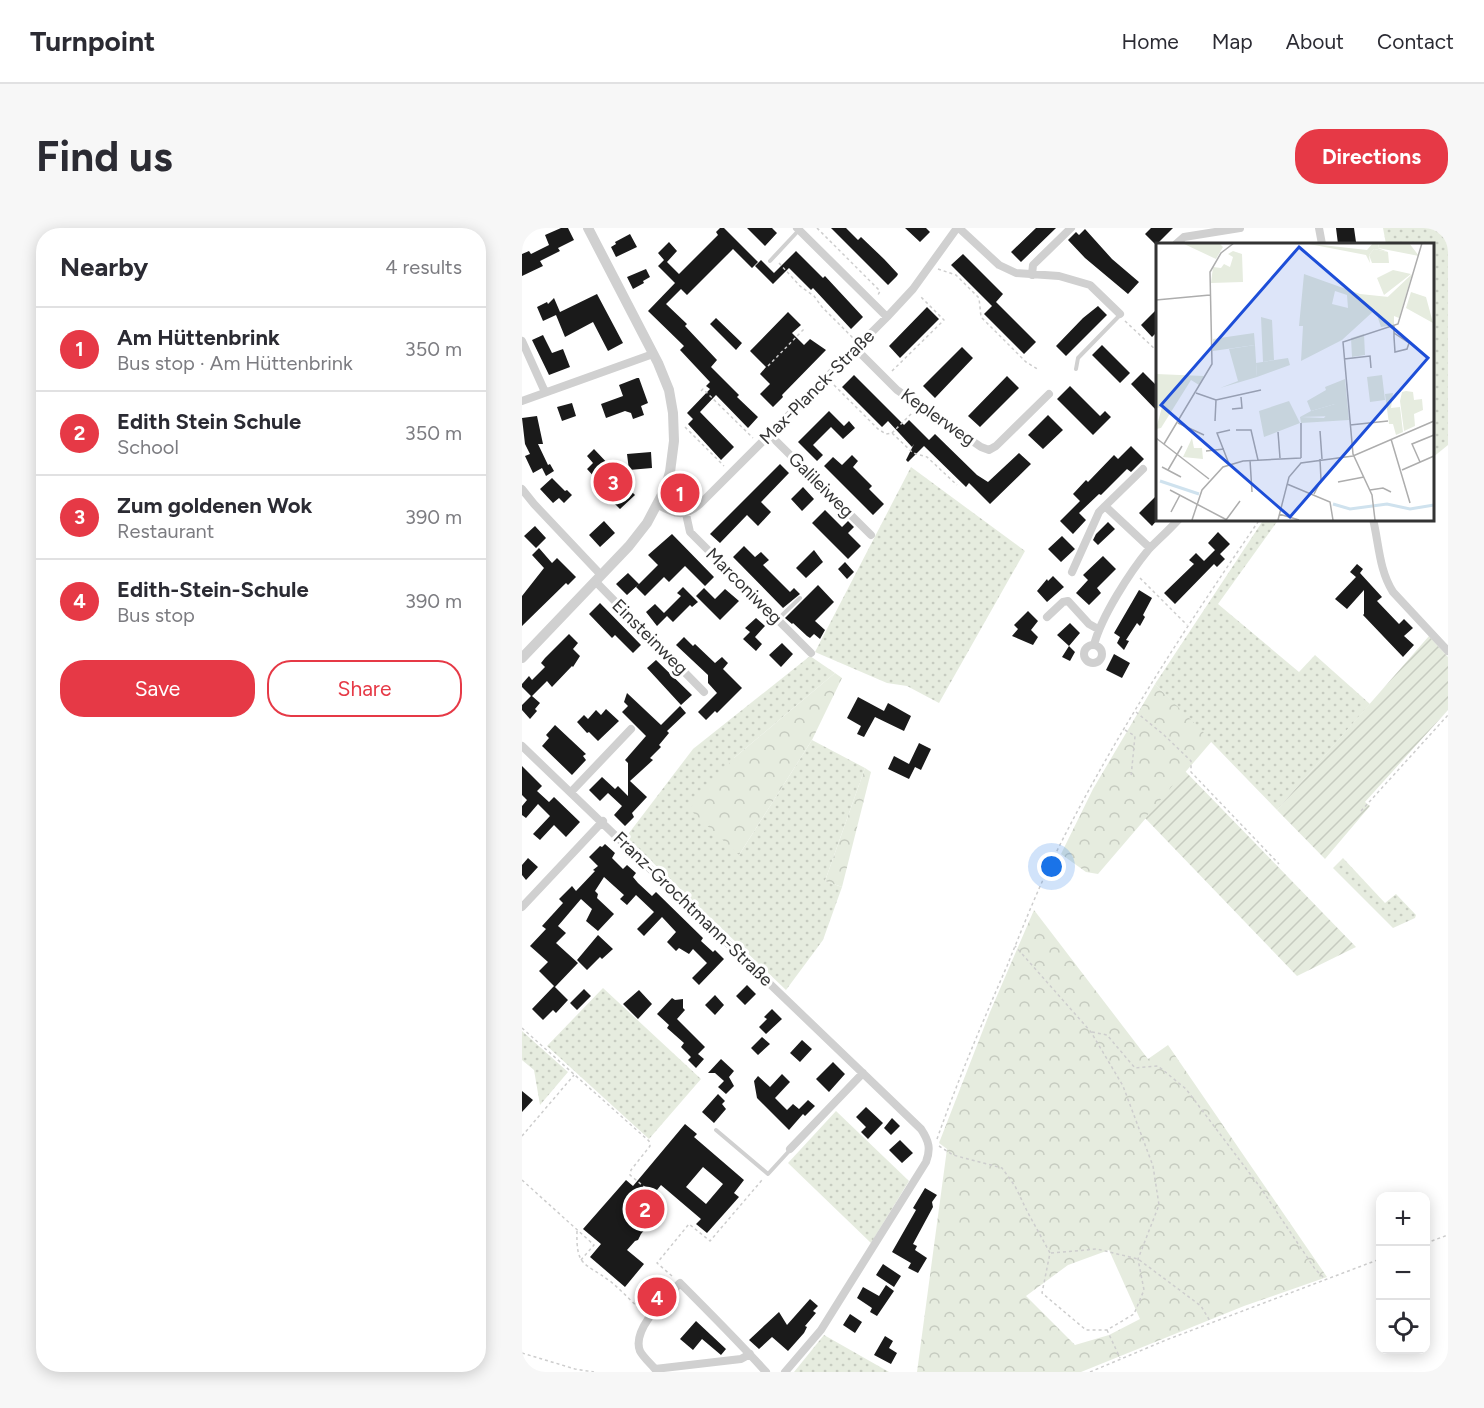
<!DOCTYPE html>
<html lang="en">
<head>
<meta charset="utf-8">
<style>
	:root { --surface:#fff; --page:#f7f7f7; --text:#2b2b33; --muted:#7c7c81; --line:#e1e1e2; --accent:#e63946 }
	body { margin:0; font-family:Figtree,sans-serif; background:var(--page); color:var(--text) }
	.controls { position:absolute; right:18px; bottom:18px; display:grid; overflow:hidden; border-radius:12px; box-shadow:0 3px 15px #0003 }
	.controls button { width:54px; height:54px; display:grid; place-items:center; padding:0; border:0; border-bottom:2px solid var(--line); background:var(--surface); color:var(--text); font:30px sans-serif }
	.you { position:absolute; left:530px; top:639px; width:21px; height:21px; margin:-15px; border:4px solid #fff; border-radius:50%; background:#1a73e8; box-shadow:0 0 0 9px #1a73e833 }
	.badge { display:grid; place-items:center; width:39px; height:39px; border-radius:50%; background:var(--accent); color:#fff; font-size:20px; font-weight:700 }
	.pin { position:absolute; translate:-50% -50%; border:3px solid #fff; box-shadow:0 2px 6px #0006 }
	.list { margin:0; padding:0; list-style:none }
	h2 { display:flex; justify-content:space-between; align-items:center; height:78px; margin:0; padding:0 24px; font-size:26px }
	h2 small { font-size:20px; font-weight:400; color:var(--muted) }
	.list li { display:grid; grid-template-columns:39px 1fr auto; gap:18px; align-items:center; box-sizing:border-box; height:84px; padding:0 24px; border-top:2px solid var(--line) }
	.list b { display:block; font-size:22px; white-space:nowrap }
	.list p { margin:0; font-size:20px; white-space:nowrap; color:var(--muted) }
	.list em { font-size:20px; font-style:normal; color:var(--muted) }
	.actions { display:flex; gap:12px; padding:18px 24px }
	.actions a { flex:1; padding:14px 0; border:2px solid var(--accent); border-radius:24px; text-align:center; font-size:21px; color:var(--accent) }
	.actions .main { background:var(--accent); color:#fff }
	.icon { flex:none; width:33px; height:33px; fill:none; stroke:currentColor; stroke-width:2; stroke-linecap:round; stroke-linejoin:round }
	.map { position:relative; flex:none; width:926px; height:1144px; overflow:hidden; border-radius:24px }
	header { display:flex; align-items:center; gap:36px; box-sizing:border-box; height:84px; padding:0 30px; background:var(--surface); border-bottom:2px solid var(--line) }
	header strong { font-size:28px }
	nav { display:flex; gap:33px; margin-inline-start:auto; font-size:21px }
	.intro { display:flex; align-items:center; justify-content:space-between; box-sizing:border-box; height:144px; padding:0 36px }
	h1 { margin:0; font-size:42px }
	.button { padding:15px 27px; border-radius:24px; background:var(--accent); color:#fff; font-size:21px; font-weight:700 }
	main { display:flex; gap:36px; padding:0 36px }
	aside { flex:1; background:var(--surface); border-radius:24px; box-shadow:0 3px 15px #0003 }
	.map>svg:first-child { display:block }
	.grass { fill:url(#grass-dots) }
	.forest { fill:url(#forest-crowns); fill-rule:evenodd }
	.garden { fill:url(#garden-furrows) }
	.building { fill:#1a1a1a; fill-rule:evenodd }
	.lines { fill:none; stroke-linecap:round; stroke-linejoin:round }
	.path { stroke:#cdcdcd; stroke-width:1.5; stroke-dasharray:3 3; stroke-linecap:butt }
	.service { stroke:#d0d0d0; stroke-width:4 }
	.minor { stroke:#d0d0d0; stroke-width:8 }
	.tertiary { stroke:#d0d0d0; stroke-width:10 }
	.labels { text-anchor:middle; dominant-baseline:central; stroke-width:6; stroke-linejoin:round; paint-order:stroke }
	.street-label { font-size:18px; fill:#333; stroke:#fff }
	.inset-river { fill:none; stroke:#cfe2ee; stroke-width:3 }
	.inset-road { fill:none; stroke:#adadad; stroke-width:1.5 }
	.view { fill:#1d4ed8; fill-opacity:0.15; stroke:#1d4ed8; stroke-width:3 }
	.inset-edge { fill:none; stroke:#333; stroke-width:3 }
</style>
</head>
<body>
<header>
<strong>Turnpoint</strong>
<nav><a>Home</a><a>Map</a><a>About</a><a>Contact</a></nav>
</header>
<div class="intro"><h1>Find us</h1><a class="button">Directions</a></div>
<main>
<aside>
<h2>Nearby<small>4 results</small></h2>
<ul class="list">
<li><span class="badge">1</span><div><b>Am Hüttenbrink</b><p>Bus stop · Am Hüttenbrink</p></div><em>350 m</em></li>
<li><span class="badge">2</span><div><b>Edith Stein Schule</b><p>School</p></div><em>350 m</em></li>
<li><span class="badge">3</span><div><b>Zum goldenen Wok</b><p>Restaurant</p></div><em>390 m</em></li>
<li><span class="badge">4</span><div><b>Edith-Stein-Schule</b><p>Bus stop</p></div><em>390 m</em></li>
</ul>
<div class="actions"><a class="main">Save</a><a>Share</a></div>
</aside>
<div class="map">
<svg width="926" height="1144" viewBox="0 0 926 1144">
	<defs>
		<pattern id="grass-dots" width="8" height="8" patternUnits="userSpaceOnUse" patternTransform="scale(1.5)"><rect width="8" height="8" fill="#e6ecdf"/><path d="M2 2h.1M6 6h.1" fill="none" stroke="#c6cbc0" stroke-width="1.8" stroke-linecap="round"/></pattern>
		<pattern id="forest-crowns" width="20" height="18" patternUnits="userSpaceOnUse" patternTransform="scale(1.5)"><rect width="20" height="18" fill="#e6ecdf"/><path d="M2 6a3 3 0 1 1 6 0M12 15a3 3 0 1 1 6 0" fill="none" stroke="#c6cbc0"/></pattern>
		<pattern id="garden-furrows" width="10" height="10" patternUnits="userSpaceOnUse" patternTransform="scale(1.5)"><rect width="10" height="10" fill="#e6ecdf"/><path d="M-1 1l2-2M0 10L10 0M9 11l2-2" fill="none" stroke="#c6cbc0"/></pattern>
	</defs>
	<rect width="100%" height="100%" fill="#fff"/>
	<!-- grass -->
	<path class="grass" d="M861 0H916L917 4 919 0H926V217L910 230V16H864Z
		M389 239 503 323 417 475 385 458 365 455 293 424Z
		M742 291H757L696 376 777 444 793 427 848 476 755 582 633 456Z
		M288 428 313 445 212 530 217 627 290 512 343 540 303 653 320 659 301 712 264 762 104 609 171 521Z
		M821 630 863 675 874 666 894 687 893 690 871 700 811 640Z
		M81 760 179 851 127 911 25 818Z
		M0 803 46 844 18 877 12 842 0 832Z
		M314 883 387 953 349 1015 266 935Z
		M302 1107 367 1144H272Z"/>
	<!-- forest -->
	<path class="forest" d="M313 445 320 450 290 512 217 627 167 581 212 530Z
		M633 456 690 513 576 646 564 644 539 626 571 561Z
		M343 540 349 544 320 659 303 653Z
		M512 682 626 831 646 817 805 1049 722 1078 559 1144H395L425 921 417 915 468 784ZM587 1022 618 1091 587 1107 553 1117 504 1068 546 1037Z"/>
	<!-- garden -->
	<path class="garden" d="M907 408 926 429V482L843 574 848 578 803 631 755 582Z
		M663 543 834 719 775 748 623 590Z"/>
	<!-- building -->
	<path class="building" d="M39 0H46L52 12 36 20 38 23 18 33 21 38 0 48V26L7 23 9 26 27 17 23 7Z
		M198 0H202L236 34 230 40 211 21 165 67 159 61 144 76 165 96 163 98 195 132 189 139 217 167 215 169 236 189 226 200 194 167 178 184 212 219 199 232 166 196 171 191 165 185 188 161 184 158 188 154 158 122 162 118 126 83 153 55 136 38 142 32 136 25 147 14 155 23 145 34 157 46 196 7 194 4Z
		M225 0H250L255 5 243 18Z
		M309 0H324L336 12 339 9 362 31 376 46 375 48 366 57Z
		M383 0H404L408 4 398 14Z
		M514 0H534L499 34 489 24Z
		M629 0H651L634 17 623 6Z
		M814 0H832L834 14 816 16Z
		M563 1 590 31 617 54 606 66 563 30 546 12 554 4 557 7Z
		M108 6 115 19 94 29 89 19 94 16 93 14Z
		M274 23 301 50 303 48 341 89 329 101 291 60 289 62 267 40 251 56 233 38 239 32 252 45Z
		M441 26 481 66 474 74 514 114 502 126 462 86 470 78 429 37Z
		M124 41 128 49 121 53 122 55 111 61 105 49Z
		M75 66 101 115 86 123 71 94 43 109 34 87 21 93 15 79 25 74 26 76 32 70 38 84Z
		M576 78 585 87 544 128 534 118 561 90Z
		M405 79 417 91 378 130 367 118Z
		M635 81V104L630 109 619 97Z
		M266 84 279 97 270 105 282 117 288 111 304 122 260 167 261 169 251 179 238 166 248 156 238 146 244 139 228 123Z
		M194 90 220 115 214 122 188 96Z
		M21 107 30 125 41 121 48 139 27 147 10 112Z
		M580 117 608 145 598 155 570 127Z
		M440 119 451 130 413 170 401 158Z
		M621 144 635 158V183L609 156Z
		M332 147 382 197 387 192 407 212 413 206 455 247 466 254 497 225 509 236 468 276 447 255 444 259 402 218 386 234 384 232 392 216 390 219 366 193 360 199 320 159Z
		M485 148 497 160 458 199 446 188Z
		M115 150H117L126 175 119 178 122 187 111 191 109 185 103 183 84 190 79 176 101 168 97 157Z
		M548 158 578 188 583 183 589 189 571 207 535 171Z
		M50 175 54 188 40 193 35 179Z
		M307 183 322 198 327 193 333 200 321 211 309 199 291 217 301 227 295 233 276 214Z
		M526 187 541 202 521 221 506 207Z
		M15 188 21 216H16L26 237 28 236 32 243 24 248 20 240 11 245 3 228 8 226 3 216 0 190Z
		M609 218 622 231 609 244 605 241 579 267 577 266 557 285 564 292 551 306 538 293 558 273 551 266 564 252 566 254 592 227 596 231Z
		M72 221 106 257 105 259 113 267 98 281 84 267 87 265 65 241 71 235 65 228Z
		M129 224 130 240 107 242 105 226Z
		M330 227 336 233 331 239 350 258 347 261 362 276 351 287 302 238 311 229 320 237Z
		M258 236 267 245 239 274 249 284 236 298 225 287 198 315 188 306Z
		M30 250 43 263 45 262 50 267 42 275 37 270 31 275 18 261Z
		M281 259 292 271 280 283 269 271Z
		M635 267V292L630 298 617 285Z
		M303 282 320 299 326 293 332 299 326 305 339 318 326 331 290 295Z
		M82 293 93 305 78 319 67 307Z
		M586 294 593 301 576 317 571 312 574 306Z
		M13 298 24 310 14 320 2 308Z
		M696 304 708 316 698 326 703 331 695 339 692 336 653 376 642 365 672 336 667 332 674 325 682 333 693 322 686 315Z
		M150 306 192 349 183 358 163 338 147 354 142 349 123 368 114 359 136 337 126 327Z
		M540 308 553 321 539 334 526 321Z
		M222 318 233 329 239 324 247 332 241 337 268 364 272 360 278 366 261 380 211 329Z
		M17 320 30 335 35 330 54 349 46 357 44 355 0 398V368L22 340 10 327Z
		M292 322 301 334 284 350 274 340Z
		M581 328 594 341 575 360 579 365 567 377 554 365 566 352 561 347Z
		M323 334 332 344 325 351 316 341Z
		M835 336 841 341 838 345 860 369 855 373 877 396 882 391 891 400 882 408 892 417 881 429 841 387 842 386V362L825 381 813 371 834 349 828 344Z
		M106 345 117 356 105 367 94 356Z
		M531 348 542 359 525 374 515 363 525 351 526 353Z
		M296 357 312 374 293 393 303 402 298 411 292 406 288 410 285 408 271 395 270 396 263 390Z
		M161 359 176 374 170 379 168 377 151 394 145 388 135 398 124 384 133 376 142 385 159 368 155 365Z
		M182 360 193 371 203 361 217 373 198 392 174 368Z
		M617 362 630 370 621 387 623 389 618 398 615 395 604 412 607 413 602 422 595 415 598 409 592 405Z
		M78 375 119 417 111 425 93 407 90 410 67 386Z
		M506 383 516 393 509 402 516 409 511 417 490 408 496 401 492 397Z
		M234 390 243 398 233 409 240 416 234 423 221 411 228 404 223 400Z
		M548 395 558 405 547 418 553 424 548 433 540 429 547 418 535 407Z
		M47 406 56 415 51 421 58 428 51 439 50 438 30 459 25 453 10 468 18 475 13 481 15 483 8 491 0 482V477L9 468 0 459V456L7 448 10 452 23 439 19 435 23 430Z
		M162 409 171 418 173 416 193 435 200 429 206 435 201 441 220 460 195 485 193 483 184 492 176 484 195 465 186 455V447L154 417Z
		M260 415 271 426 259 439 247 427Z
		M592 426 608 435 600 450 584 442Z
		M134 432 170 467 159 477 125 440Z
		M105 465 139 497 158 478 164 485 145 503 147 505 137 517 139 519 128 530 131 532 108 553 125 569 110 585 112 589 103 598 92 587 100 578 86 565 78 573 67 562 80 549 93 561 96 558 106 568V535L103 532 124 508 100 484 106 478 102 474Z
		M336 469 362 483 366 475 389 488 382 503 353 489 342 509 335 506 339 498 325 490Z
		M84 481 97 493 76 513 67 504 65 505 55 494 62 487 66 491 74 482 79 487Z
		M33 497 64 526 61 528 64 532 50 547 20 518 27 510 24 507Z
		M397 515 409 521 399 542 393 539 387 551 366 541 372 528 387 536Z
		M0 538 20 558 15 563 27 574 32 569 58 594 44 609 32 597 18 612 11 606 28 588 16 576 4 590 0 587V578L5 572 0 567Z
		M83 616 93 625 90 630 101 641 105 637 114 645 111 649 116 655 130 668 134 664 181 710 179 713 191 724 193 722 202 731 177 757 170 750 185 735 171 721 167 726 157 720 154 723 145 714 154 704 140 689 122 708 115 701 132 684 114 667 105 677 98 671 102 667 82 649 73 663 76 666 75 670 92 686 76 703 64 693 70 681 59 671 36 698 44 705 34 715 56 735 33 759 17 743 26 734 8 718 24 701 20 698 41 675 37 671 50 658 54 663 73 643 71 642 76 638 67 629 78 618 80 619Z
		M6 630 16 639 4 652 0 647V637Z
		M76 707 91 721 80 731 78 729 65 742 55 732Z
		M225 757 234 766 223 777 214 768Z
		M32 758 46 772 34 785 31 782 21 792 10 781Z
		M62 761 69 768 55 782 48 775Z
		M117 762 130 776 116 791 101 776Z
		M193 767 202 777 193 787 183 777Z
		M150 770 153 772 161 771V780L163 782 155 791 183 819 176 826 182 831 174 840 166 832 169 829 159 819 162 815 145 800 147 797 135 786Z
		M250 781 260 791 244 806 237 799 245 791 242 789Z
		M240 809 248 816 236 827 229 820Z
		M280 812 290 821 278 834 268 825Z
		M199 831 212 843 207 849 212 858 204 866 196 859 202 853 193 845H186Z
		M311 834 323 846 307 864 294 851Z
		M260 846 268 854 253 870 265 882 271 876 277 881 286 872 293 878 283 888 281 886 267 902 235 870 232 853 236 848 248 859Z
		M0 863 11 872 0 884Z
		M196 866 203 873 200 876 204 881 192 895 180 884Z
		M344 879 361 895 346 911 339 904 344 899 334 889Z
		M370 890 378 898 369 907 362 900Z
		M163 896 175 906 172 909 222 952 212 965 217 969 185 1005 174 996 179 991 139 957 127 972 139 982 119 1006 116 1012 113 1013 105 1022 122 1036 103 1059 68 1029 79 1016 61 1001 104 952 111 958ZM181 939 201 956 184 976 164 959Z
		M378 912 391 925 380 935 367 922Z
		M403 960 415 967 410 974 411 979 391 1016 395 1018 393 1022 405 1030 396 1045 386 1040 389 1035 370 1024 394 982 391 980Z
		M361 1036 379 1048 372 1059 354 1047Z
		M364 1057 372 1063 355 1088 348 1084 350 1080 335 1070 341 1059 357 1068Z
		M288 1071 296 1078 291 1083 294 1085 283 1098 285 1099 282 1105 266 1123 250 1109 237 1121 227 1112 257 1084 265 1097Z
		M328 1086 340 1094 333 1105 321 1097Z
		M174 1093 204 1121 199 1127 180 1111 171 1122 158 1111Z
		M363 1108 371 1113 367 1120 375 1125 369 1136 352 1127Z"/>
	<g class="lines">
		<!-- path -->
		<path class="path" d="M295 0 358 63 356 67
			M257 35 278 58 292 68 300 79 331 110
			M416 41 434 47 457 70 459 89 504 134 517 142
			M603 93 635 123
			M246 138 282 101
			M370 143 422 92 398 68
			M312 157 356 201 364 206 370 205 391 225 405 229 435 257
			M179 163 181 161 231 210
			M163 199 202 238
			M370 205 390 185
			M618 350 665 397
			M614 484 642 507 669 533V544L757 636
			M603 502 613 508 609 549
			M839 583 926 487
			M0 800 127 913 128 918 109 942 108 947 126 962
			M570 804 585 807 613 840 636 838 664 861 738 959 793 1041 803 1051
			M0 908 52 847
			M415 911C436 852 460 795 485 738 498 706 511 673 526 641 585 519 661 403 738 291
			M417 918 431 927 480 940 493 958 505 983 528 1025 520 1065 564 1102H585L612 1086 622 1062 616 1031 637 977 631 938 601 858 569 804 493 718
			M0 952 72 1017 59 1032
			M55 1003C54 1039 62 1034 88 1053 99 1062 109 1073 119 1082
			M904 1015 926 1007
			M529 1025 575 1021 616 1031 679 1078 688 1093
			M150 1048 135 1035 167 996 188 1013 240 952
			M585 1102 598 1130
			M0 1125 53 1141 72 1144
			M568 1144 644 1112 858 1031"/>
		<!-- service -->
		<path class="service" d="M248 33 277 2
			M554 141 556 130 598 87
			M149 244 154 246 177 276
			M256 391 278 370
			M194 902 246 946 268 922"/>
		<!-- minor -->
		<path class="minor" d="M275 0 365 89
			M437 0 477 37 494 45 537 48 568 57 598 86
			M797 0 800 16
			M654 16 662 9 718 0
			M510 47 511 37 549 0
			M0 113 23 164
			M334 121 375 162 459 219 467 222 474 218 527 166
			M0 173 131 126
			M248 207 349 307
			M621 241 583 278 628 320
			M0 261 12 276 79 347
			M136 277C153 286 162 290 178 276L365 89 391 61 435 0
			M164 286 168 304 289 425
			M851 291C857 316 857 342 871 364L926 423
			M550 344 577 284 583 278
			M73 353 182 464
			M525 389 541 374 546 373 567 396 576 401
			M572 417C579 389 608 344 627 321 637 311 647 302 657 291
			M562 426a9 9 0 1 1 18 0a9 9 0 1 1-18 0Z
			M0 518 399 901C407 913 409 921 404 934L299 1102 263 1144
			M49 564 109 501
			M0 679 81 593
			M268 921 341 845
			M228 1126 219 1131 133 1141C129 1136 121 1129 118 1123 109 1101 145 1069 158 1055 187 1084 216 1113 244 1144"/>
		<!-- tertiary -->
		<path class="tertiary" d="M0 430 107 318 125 295 143 261 148 244 152 213 151 185 147 162 136 135 66 0"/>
	</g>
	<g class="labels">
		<!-- street labels -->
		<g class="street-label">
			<text transform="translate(295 159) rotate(-45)">Max-Planck-Straße</text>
			<text transform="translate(416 189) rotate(35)">Keplerweg</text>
			<text transform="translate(299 257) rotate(45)">Galileiweg</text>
			<text transform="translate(222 358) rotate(45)">Marconiweg</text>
			<text transform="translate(128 409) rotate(45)">Einsteinweg</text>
			<text transform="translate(171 681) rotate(44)">Franz-Grochtmann-Straße</text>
		</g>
	</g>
	<!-- overview -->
	<g transform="translate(634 15)">
		<rect width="278" height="278" fill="#fff"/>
		<path d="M26 0H63L67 4 60 16ZM223 0H253L263 13 222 5ZM218 6 232 9 233 20H216L213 12ZM77 8 86 11 87 39 55 40 57 24 65 25 68 21 74 24 77 14 72 11ZM237 27 255 31 228 52 221 35ZM256 31 243 75 238 73V82L225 84 219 66ZM255 49 270 54 277 80 250 65ZM208 91 209 112 196 114 195 95ZM99 102 101 134 64 145 82 138 73 106ZM0 131 48 133 43 142 35 137 5 185 0 186 6 164 0 165ZM226 132 229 157 214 159 211 134ZM189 136 193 177 145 180 144 174 168 175 179 161 155 168 151 158 170 147 169 144ZM250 148 257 149 258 157 266 156 267 167 258 171 259 183 248 188 244 158 246 149ZM237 150 235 165 244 164 247 189 240 192 237 181H233L229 151ZM133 158 144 180 108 194 103 168Z" fill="#e6ecdf"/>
		<path d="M148 0 211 7 217 0H223L222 5 232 9 218 6 213 12 214 20 210 12ZM148 31 204 51 233 54 186 97 145 118 147 83H143ZM179 48 191 52 192 65 176 61ZM132 115 134 122 101 134 100 120ZM179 161 180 173 144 174 155 168Z" fill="#e6ecdf" fill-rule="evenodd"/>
		<path d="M36 195 38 205H46L47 216 27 214Z" fill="#e6ecdf"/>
		<path d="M105 74 116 77 118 117 107 119ZM98 90 99 102 57 108V96Z" fill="#e6ecdf"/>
		<path class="inset-river" d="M4 238 43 251M177 261 194 266 231 261 254 266 278 262"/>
		<path class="inset-road" d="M0 57 54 52M238 83V94L239 109 251 106 253 100 238 90M188 116 214 113 215 125M40 150 60 157 105 147M76 166 86 165 85 154M59 178 60 157M22 180 48 192M145 180V215M194 182 232 178M80 187H95L102 217M164 188 166 216M122 189 124 215M0 195 53 236M235 196 254 260M8 201 56 121 54 29 65 10 78 0M50 208 68 206M94 217 96 249M264 219 256 201 278 192M73 221 61 190 74 187M6 224 25 234M12 227 26 203M246 227 278 213M182 239 208 234M131 241 174 259 177 277M14 247 71 277M214 247 227 245 235 249M158 251 165 237 164 216M15 269 24 252M123 271 143 277M36 277 46 247 67 224 87 218 145 215M70 277 84 258M122 277 133 234 145 220 197 213 278 178M219 277 216 252 197 211 187 99 242 81 266 0"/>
		<path class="view" d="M143 4 272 115 134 274 5 162Z"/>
		<rect width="278" height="278" class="inset-edge"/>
	</g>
</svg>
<div class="controls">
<button>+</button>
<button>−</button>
<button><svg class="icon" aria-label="locate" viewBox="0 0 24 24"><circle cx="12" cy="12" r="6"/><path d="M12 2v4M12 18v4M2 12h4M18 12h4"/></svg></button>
</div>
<div class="you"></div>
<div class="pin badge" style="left:158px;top:265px">1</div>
<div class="pin badge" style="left:123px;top:981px">2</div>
<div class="pin badge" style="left:91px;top:254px">3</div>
<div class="pin badge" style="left:135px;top:1069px">4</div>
</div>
</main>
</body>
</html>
